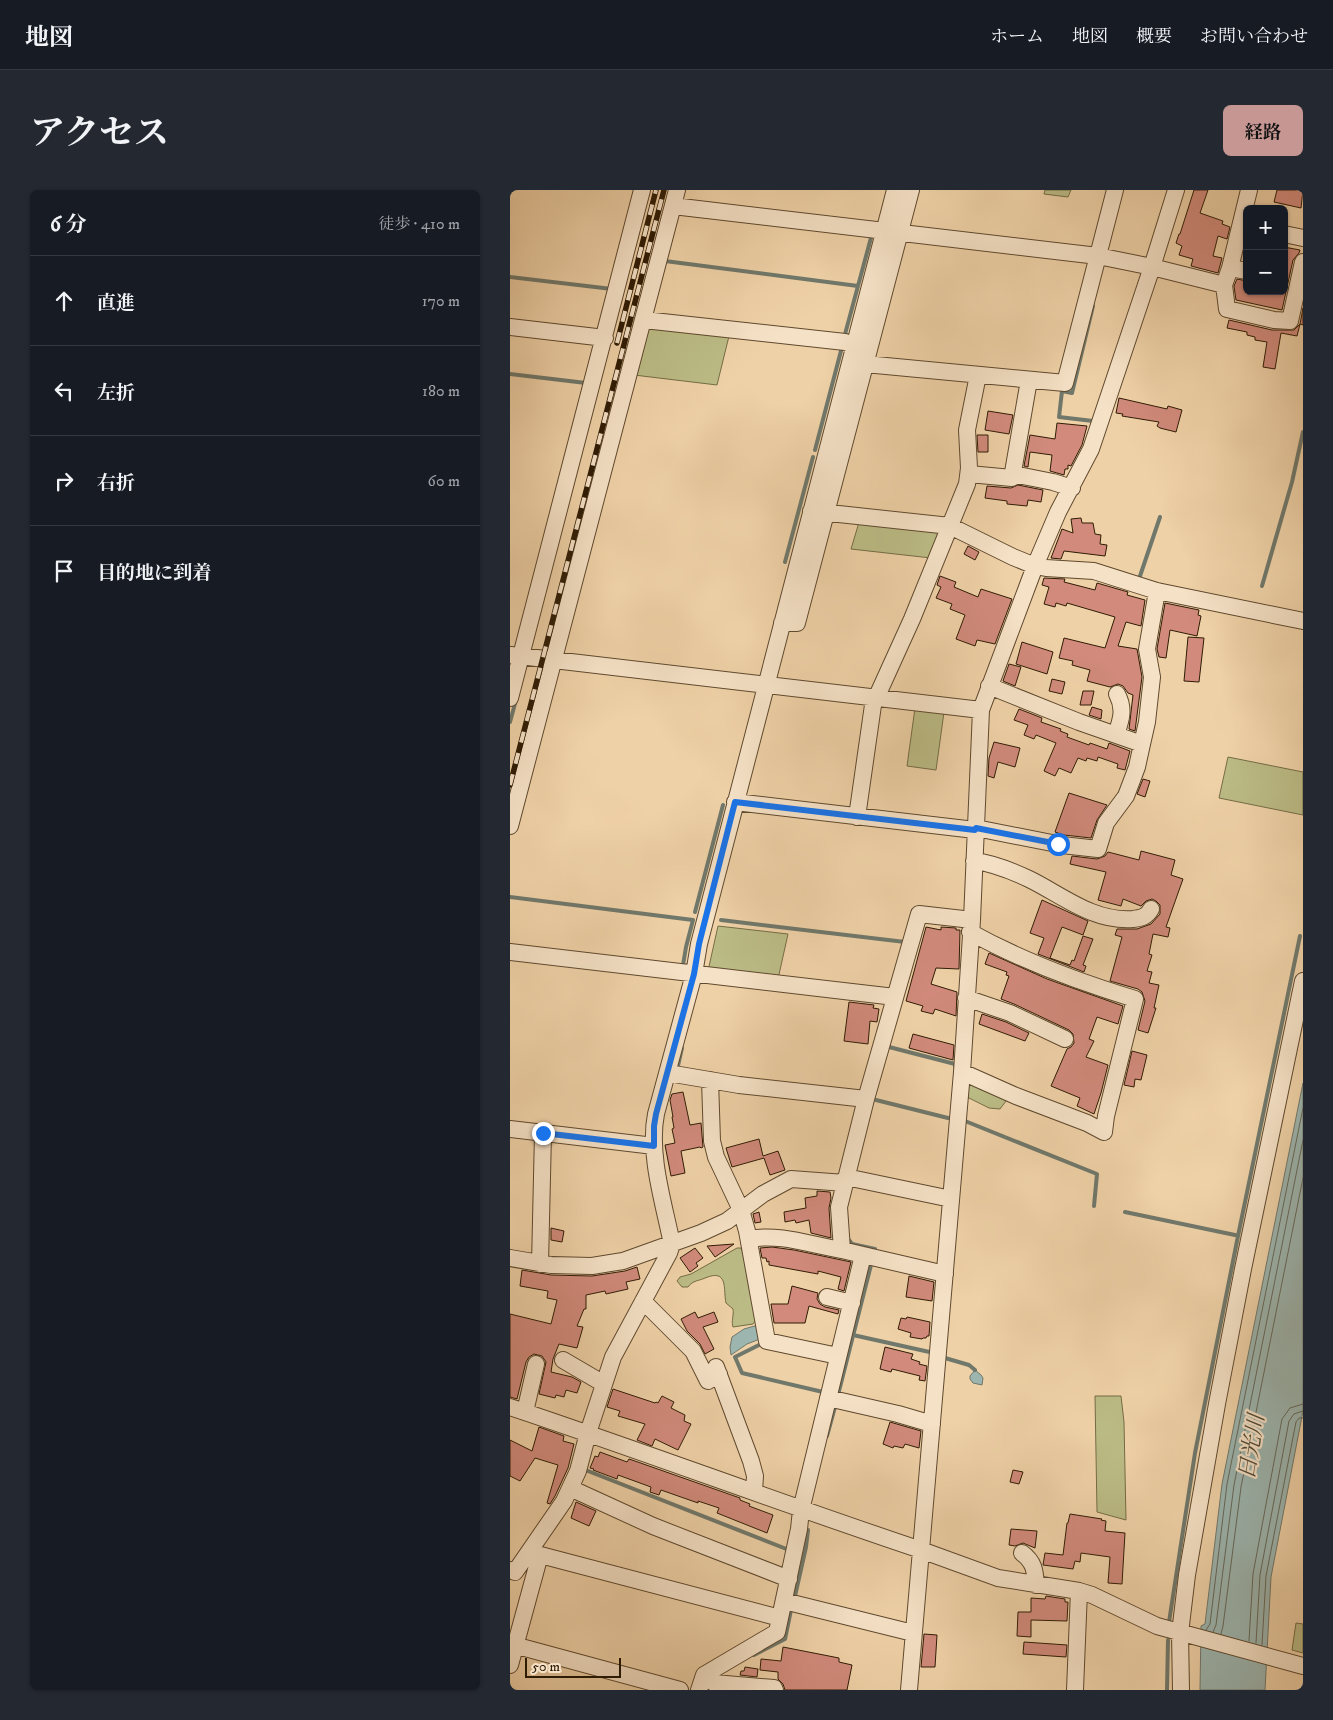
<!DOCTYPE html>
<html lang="ja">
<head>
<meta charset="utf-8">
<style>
	:root { --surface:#171b24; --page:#242831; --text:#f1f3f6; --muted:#9ea1a6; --line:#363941; --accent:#c59692 }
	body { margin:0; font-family:"IM FELL DW Pica","Noto Serif JP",serif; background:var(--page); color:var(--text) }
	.controls { position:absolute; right:15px; top:15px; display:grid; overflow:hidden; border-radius:8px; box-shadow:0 1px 4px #0004 }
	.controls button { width:45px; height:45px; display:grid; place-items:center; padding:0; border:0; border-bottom:1px solid var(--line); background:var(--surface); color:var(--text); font:25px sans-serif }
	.scale { position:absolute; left:15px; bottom:12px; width:96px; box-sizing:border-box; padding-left:5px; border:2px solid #2f1c05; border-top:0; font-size:14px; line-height:18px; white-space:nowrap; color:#2f1c05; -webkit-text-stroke:4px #f5e1c6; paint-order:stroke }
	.stop { position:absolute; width:15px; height:15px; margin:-11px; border:4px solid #1a73e8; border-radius:50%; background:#fff }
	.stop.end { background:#1a73e8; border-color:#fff; box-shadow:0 1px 5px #0008 }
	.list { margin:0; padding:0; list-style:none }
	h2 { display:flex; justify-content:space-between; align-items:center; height:65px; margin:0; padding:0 20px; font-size:21px }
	h2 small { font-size:16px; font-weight:400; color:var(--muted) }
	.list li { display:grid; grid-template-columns:32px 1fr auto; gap:15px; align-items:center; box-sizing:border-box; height:90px; padding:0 20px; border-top:1px solid var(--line) }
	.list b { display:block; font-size:19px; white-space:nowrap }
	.list em { font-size:16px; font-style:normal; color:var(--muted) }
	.icon { flex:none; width:28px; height:28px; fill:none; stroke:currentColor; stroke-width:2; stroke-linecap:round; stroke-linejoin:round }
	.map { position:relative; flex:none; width:793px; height:1500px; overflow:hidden; border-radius:8px }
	header { display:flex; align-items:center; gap:30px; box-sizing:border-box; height:70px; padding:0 25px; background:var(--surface); border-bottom:1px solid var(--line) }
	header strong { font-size:24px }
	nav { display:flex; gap:28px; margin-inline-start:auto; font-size:18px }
	.intro { display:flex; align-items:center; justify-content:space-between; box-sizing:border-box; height:120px; padding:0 30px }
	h1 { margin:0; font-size:35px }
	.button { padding:12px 22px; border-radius:8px; background:var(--accent); color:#111; font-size:18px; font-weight:700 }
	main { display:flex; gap:30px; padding:0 30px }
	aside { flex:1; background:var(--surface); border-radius:8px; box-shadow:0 1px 4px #0004 }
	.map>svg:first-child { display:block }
	.green { fill:#bbbb85; stroke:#756c45 }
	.water { fill:#9cb5af; stroke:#70786b }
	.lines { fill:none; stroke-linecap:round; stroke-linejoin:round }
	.shore { stroke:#66685a; stroke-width:1 }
	.stream { stroke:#70786b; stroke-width:4 }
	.building { fill:#d18a7b; stroke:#2f1c05 }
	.minor-casing { stroke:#5f492e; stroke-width:18 }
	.minor { stroke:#f5e1c6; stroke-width:16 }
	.rail-casing { stroke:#2f1c05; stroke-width:5.5 }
	.rail { stroke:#f5e1c6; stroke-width:4; stroke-dasharray:11; stroke-linecap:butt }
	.route { stroke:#1a73e8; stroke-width:6 }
	.labels { text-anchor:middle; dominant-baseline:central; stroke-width:4.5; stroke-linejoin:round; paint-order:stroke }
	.water-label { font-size:22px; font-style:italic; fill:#504a38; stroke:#f5e1c6 }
</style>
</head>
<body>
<header>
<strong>地図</strong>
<nav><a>ホーム</a><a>地図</a><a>概要</a><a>お問い合わせ</a></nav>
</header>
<div class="intro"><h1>アクセス</h1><a class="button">経路</a></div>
<main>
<aside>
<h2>6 分<small>徒歩 · 410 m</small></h2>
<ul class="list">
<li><svg class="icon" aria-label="ahead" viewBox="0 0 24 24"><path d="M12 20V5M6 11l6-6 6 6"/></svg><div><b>直進</b></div><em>170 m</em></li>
<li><svg class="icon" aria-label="left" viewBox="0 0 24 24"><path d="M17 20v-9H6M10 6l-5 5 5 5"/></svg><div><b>左折</b></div><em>180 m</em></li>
<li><svg class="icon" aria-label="right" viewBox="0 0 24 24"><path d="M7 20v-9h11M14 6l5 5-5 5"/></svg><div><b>右折</b></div><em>60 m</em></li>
<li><svg class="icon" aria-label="arrive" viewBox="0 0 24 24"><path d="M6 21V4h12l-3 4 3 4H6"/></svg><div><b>目的地に到着</b></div></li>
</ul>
</aside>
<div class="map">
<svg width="793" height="1500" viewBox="0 0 793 1500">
	<rect width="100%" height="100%" fill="#efd1a7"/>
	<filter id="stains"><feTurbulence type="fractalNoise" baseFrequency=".004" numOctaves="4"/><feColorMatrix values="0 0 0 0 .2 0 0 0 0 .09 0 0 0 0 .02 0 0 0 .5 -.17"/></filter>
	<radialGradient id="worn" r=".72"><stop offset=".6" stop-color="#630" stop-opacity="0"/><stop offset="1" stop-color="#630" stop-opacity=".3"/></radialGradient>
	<!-- green -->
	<path class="green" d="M535 0H561L558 7 534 4Z
		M136 138 220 142 207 195 124 185Z
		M350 329 430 338 421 368 341 359Z
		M405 518 434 522 426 580 397 576Z
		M718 567 793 582V625L709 608Z
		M208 736 278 744 268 789 198 781Z
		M461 890 499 907 490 919 479 918 455 906 456 896Z
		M227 1058H231L236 1070 246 1130 243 1134 223 1137C221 1131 224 1126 223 1119L216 1113C213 1100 219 1078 195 1088 189 1091 183 1090 178 1097H172L167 1091 170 1087 181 1084Z
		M585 1206H611L614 1232 616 1330 587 1322Z
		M786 1433 793 1434V1463L782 1460Z"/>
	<!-- water -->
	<path class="water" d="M793 893V1221L761 1387 755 1500H690L691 1436 695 1434 712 1294Z
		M248 1135 250 1149 237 1154 221 1165 220 1157 222 1147 234 1139Z
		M465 1180 471 1185 473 1188 472 1195 463 1193 460 1189V1186Z"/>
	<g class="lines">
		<!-- shore -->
		<path class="shore" d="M696 1440 700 1434 717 1294 793 918
			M703 1442 706 1435 724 1295 793 950
			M711 1444 713 1436 731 1297 793 988
			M739 1451 743 1384 772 1229 780 1218 793 1214
			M746 1453 750 1385 779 1231 784 1224 793 1221
			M752 1455 756 1386 786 1232 789 1228H793"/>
		<!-- stream -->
		<path class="stream" d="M155 71 348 96
			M0 87 102 99
			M583 116 562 203 552 201 549 227 583 231
			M334 148 362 44
			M0 184 76 193
			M305 260 332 157
			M275 372 303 267
			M629 389 650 327
			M752 396 782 292 793 242
			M0 532 6 510
			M0 707 183 730 176 757 173 775
			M185 722 213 615
			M211 730 395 752
			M379 857 445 874V876
			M167 880 172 858
			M366 910 438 928
			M455 931 587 984 584 1016
			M615 1022 725 1045
			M339 1050 342 1054 365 1059 364 1062
			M343 1145 424 1163
			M252 1152 253 1153 225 1167 232 1183 313 1202
			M435 1168 459 1175 465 1180
			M328 1205 361 1075
			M317 1246 325 1217
			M78 1281 279 1360
			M285 1406 296 1357 298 1340
			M659 1432 685 1263 728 1046 790 746
			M244 1465 275 1449 281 1420
			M657 1500 658 1450"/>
	</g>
	<!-- building -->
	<path class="building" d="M684 0H698L690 23 713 31 712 34 720 37 717 49 708 46 703 66 712 68 708 83 681 76 683 69 669 65 672 56 666 53 669 44H670Z
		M767 0H793L791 18 764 12Z
		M774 57 790 60 789 63 783 70 772 120 726 110 724 96 727 89 737 91V101H774Z
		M793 118V135L790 134 787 146 771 143 765 179 753 177 757 152 745 150V147L737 145V142L717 138 719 130 762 140H784L790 134Z
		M609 208 657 219 658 216 672 220 666 242 650 238 647 236 649 232 612 226 613 224 606 223Z
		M478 221 503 225 499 244 475 240Z
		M547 233 577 236 572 255 561 276 558 275V279H555L554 285 540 281 542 265 520 262 518 277 514 276 520 245 545 249Z
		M467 245H478V262H468Z
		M508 295 533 300 531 312 518 310 517 316 497 314V311L475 308 477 296 501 298Z
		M571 328 572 333H583L585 344 591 345 590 354 597 355 595 366 554 361 551 369 541 368 552 339 563 343 561 329Z
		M458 356 469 362 465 370 454 364Z
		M430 386 446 392 444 397 468 407 471 399 502 409 485 454 467 450 465 456 446 449 455 425 440 419 442 414 426 408 431 397 427 395Z
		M534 388 555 389 554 392 585 400 587 393 618 402 617 405 635 410 631 436 616 432 608 456 627 459 632 487 625 541 619 539 623 505 618 503 613 496 608 494 600 497 577 491 580 480 562 475 563 471 549 468 554 448 595 458 605 427 557 413 556 416 546 413 545 417 534 414 539 397 532 395Z
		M655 413 689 420 688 425 691 426 687 446 660 440 656 468 649 467 647 459Z
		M678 447 694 448 689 492 674 491Z
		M512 452 543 462 537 484 506 474Z
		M499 474 511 477 505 496 493 491Z
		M542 489 555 492 552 504 539 501Z
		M573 501H584L581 515H570Z
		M582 517 592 520 591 529 579 525Z
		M509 519 532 528 531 532 551 539 550 541 558 544 557 547 579 555 580 553 597 559 599 553 620 561 615 580 607 578 608 574 588 567 587 571 577 568 576 571 568 568 561 583 549 578 545 586 534 581 546 553 526 545 524 549 514 545 518 535 504 530Z
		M484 552 510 558 505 577 488 572 484 588 478 586 479 568Z
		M633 589 640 591 635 607 627 604Z
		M559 603 597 615 587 630 581 648 554 645 545 642Z
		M631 661 665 670 661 685 673 689 656 737 660 738 658 747 643 744 639 764 642 765 637 781 642 782 639 793 649 795 644 818H646L638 843 628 840 635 811 632 802 628 799 600 791 612 747 605 745 607 739H627L641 734 650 724V715L646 711 642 709 636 711 631 716 613 709 611 716 588 710 596 682 560 674 562 666 587 669 595 666 598 662 629 670Z
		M532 710 578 731 573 745 552 737 540 768 560 775 562 770 564 771 573 746 583 749 573 775 576 776 574 782 528 764 534 748 520 743Z
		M416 737 431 740V737L446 738V740H450L449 779 426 778 421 794 447 802 446 826 425 819 423 824 411 821 413 816 396 811Z
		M479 763 537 789 613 816 608 834 587 827 579 849 584 851 576 867 598 875 591 903 584 924 567 916 570 908 541 896 557 859 561 857 564 853 563 844 559 840 504 814 491 809 499 786 496 785 497 782 475 774Z
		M339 812 364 815 363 818 369 819 367 832 360 831 358 854 334 851Z
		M472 824 496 832 519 843 515 851 469 834Z
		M403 844 444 855 443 870 399 858Z
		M622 861 637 865 631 890 625 889 624 897 614 895Z
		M173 902 180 935 191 933 193 957 191 958 190 957 171 961 175 983 161 986 155 955 165 953 162 939 164 938 162 927H163L160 910 162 904Z
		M249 949 253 966 268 961 275 980 260 985 254 968 222 977 216 958Z
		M307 1001 320 1002 321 1008 319 1018 321 1048 301 1043 299 1030 286 1033 285 1030 275 1032 274 1022 296 1018 295 1008 307 1006Z
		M249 1022 251 1032 245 1033 243 1024Z
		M41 1038 54 1041 52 1052 41 1050Z
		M224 1054 205 1067 197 1056Z
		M262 1057 284 1060 341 1072 334 1101 328 1099 331 1087 308 1081V1084L259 1075V1071L257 1072 256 1068H252L250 1058Z
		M185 1058 193 1068 186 1073 188 1076 180 1082 170 1068Z
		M127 1077 130 1089 116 1092 118 1099 96 1104 95 1101 76 1105V1119H74L67 1136 73 1137 67 1158 49 1154 43 1169 41 1182 62 1187 71 1192 67 1203 56 1200 54 1207 46 1205 45 1208 29 1204 36 1172 32 1166 24 1164 19 1167 16 1172 7 1209 0 1207V1124L41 1134 47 1110 37 1108 38 1101 10 1096 12 1080 41 1085 82 1086 115 1081Z
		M399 1086 424 1092 422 1111 396 1107Z
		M282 1096 308 1103 307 1109 310 1114 315 1117 329 1120 328 1124 299 1116 295 1133H264L261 1114H278Z
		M185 1122 188 1128 204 1122 208 1132 193 1137 204 1159 195 1164 190 1154 177 1141 171 1129Z
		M397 1127 420 1132 419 1146H417L416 1148H413L412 1149 400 1147 401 1143 388 1139 391 1128 396 1129Z
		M375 1157 403 1164 401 1169 410 1172 409 1174 417 1176 415 1191 409 1190 410 1186 382 1179 381 1182 370 1179Z
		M103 1199 145 1213 146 1212 148 1213 152 1206 164 1212 161 1218 175 1225 174 1231 181 1234 168 1260 145 1249 142 1256 127 1250 135 1234 108 1226 110 1221 97 1217Z
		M380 1232 411 1241 409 1258 395 1254 393 1258 384 1256 383 1258 373 1254Z
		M29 1237 54 1246 53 1251 64 1254 58 1278 45 1306 40 1314 37 1313 48 1275 25 1268 10 1291 0 1286V1250L22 1261Z
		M90 1262 117 1272 119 1269 122 1270 230 1308V1310L240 1314 239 1316 263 1325 257 1343 207 1323 209 1318 188 1311V1313L151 1300 149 1305 140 1302 141 1297 108 1285 107 1289 83 1280 84 1279 80 1278 85 1266 88 1267Z
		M503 1280 513 1282 509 1294 500 1292Z
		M66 1312 86 1321 79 1336 61 1328Z
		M560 1324 592 1329 591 1330 596 1331 595 1341 615 1343 612 1394 598 1393 600 1367 571 1363 570 1372 565 1371 563 1379 533 1375 535 1363 553 1365 557 1333H558Z
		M501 1339 527 1341 525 1358 513 1353 505 1356 499 1355Z
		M536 1406 555 1409V1412H558L557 1431 521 1430V1447L507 1446 508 1422H521V1408L535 1409Z
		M414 1444 427 1445 425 1477H411Z
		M514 1452 557 1455 556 1467 513 1464Z
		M273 1457 329 1468V1472L342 1475 337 1500H275L273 1494 268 1489V1482L250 1480 251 1469 271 1471Z
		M235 1477 248 1479 247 1487 230 1485 231 1481H234Z"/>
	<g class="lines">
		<!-- minor casing -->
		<g class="minor-casing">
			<path id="minor" d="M666 0 642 77 581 259 548 322 525 376 471 520 462 730 452 882 411 1360 488 1388 569 1401 582 1405 647 1436 793 1476
				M739 0 720 78 714 95 717 119 764 130 780 131 793 72
				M163 16 588 66 642 77 714 95
				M774 44 793 48
				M720 78 737 81
				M134 130 335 152 354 159
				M0 137 95 148
				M355 174 555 193 605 0
				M459 284 502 288 519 190
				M503 284 543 292 562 298
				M301 321 440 336 503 367 525 376 536 378 584 381 647 401 793 431
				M272 433H287L401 0
				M1 465 471 520
				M479 496 569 532 632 554
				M0 508 132 0
				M606 545C611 530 615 519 607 504
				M225 612 465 640
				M347 627 363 515 402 429 457 294 459 278 457 240 468 185
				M0 636 167 0
				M466 638 552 655 588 659 596 633 616 606 627 577 632 554 637 532 642 487 637 459 647 401
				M464 671C483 673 502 681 519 689 552 705 583 732 623 729 631 728 637 727 641 719
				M0 762 385 807
				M456 808 500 823 555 849
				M452 882 506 906 577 933 594 942 596 926 625 809C569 792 512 771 460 742
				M158 883 229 895 356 909
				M200 890 202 951 206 967 231 1020 237 1041 257 1151 328 1166
				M0 939 144 956
				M336 987 441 1009
				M239 1049C270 1043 301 1055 332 1060
				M353 1065 435 1084
				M0 1068 41 1075 82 1076 113 1071 191 1043 217 1031 253 1004 281 989 335 993
				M30 1074 33 943
				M317 1107 342 1113
				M133 1111 183 1161 198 1191 209 1184
				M53 1170 94 1194
				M206 1177 241 1271 245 1286 244 1302
				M318 1208 388 1224 422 1234
				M0 1217C138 1263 273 1314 411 1360L399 1500
				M15 1222 26 1174
				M60 1298 143 1336 279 1389
				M19 1362 270 1428
				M512 1363C524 1372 525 1380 526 1395
				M0 1380 5 1382 54 1311 68 1281 78 1243 103 1167 159 1063 162 1054C154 1014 138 964 146 924L184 784 189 754 385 0
				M274 1411 403 1443
				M0 1454 170 1500
				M0 1475 30 1365
				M194 1485 204 1493 264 1498 265 1500
				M189 1500 194 1485 267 1442 289 1339 291 1320 353 1065 332 1060 329 1017 356 909 409 724 462 730
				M565 1500 569 1401
				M671 1500 670 1443 677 1385 707 1214 733 1079 793 791"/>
		</g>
		<!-- minor -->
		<use href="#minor" class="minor"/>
		<!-- rail casing -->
		<g class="rail-casing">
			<path id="rail" d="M107 153 146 0
				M0 595 154 0"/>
		</g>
		<!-- rail -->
		<use href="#rail" class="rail"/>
	</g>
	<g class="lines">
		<!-- route -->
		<path class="route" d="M33 943 144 956V936L146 924 184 784 189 754 225 612 465 640 466 638 548 654"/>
	</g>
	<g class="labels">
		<!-- water labels -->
		<g class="water-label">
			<text transform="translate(742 1257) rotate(-81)">日光川</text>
		</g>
	</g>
	<rect width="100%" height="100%" filter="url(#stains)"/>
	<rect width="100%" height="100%" fill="url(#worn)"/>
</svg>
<div class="controls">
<button>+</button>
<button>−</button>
</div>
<div class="scale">50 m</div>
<div class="stop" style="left:548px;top:654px"></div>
<div class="stop end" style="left:33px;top:943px"></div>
</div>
</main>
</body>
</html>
